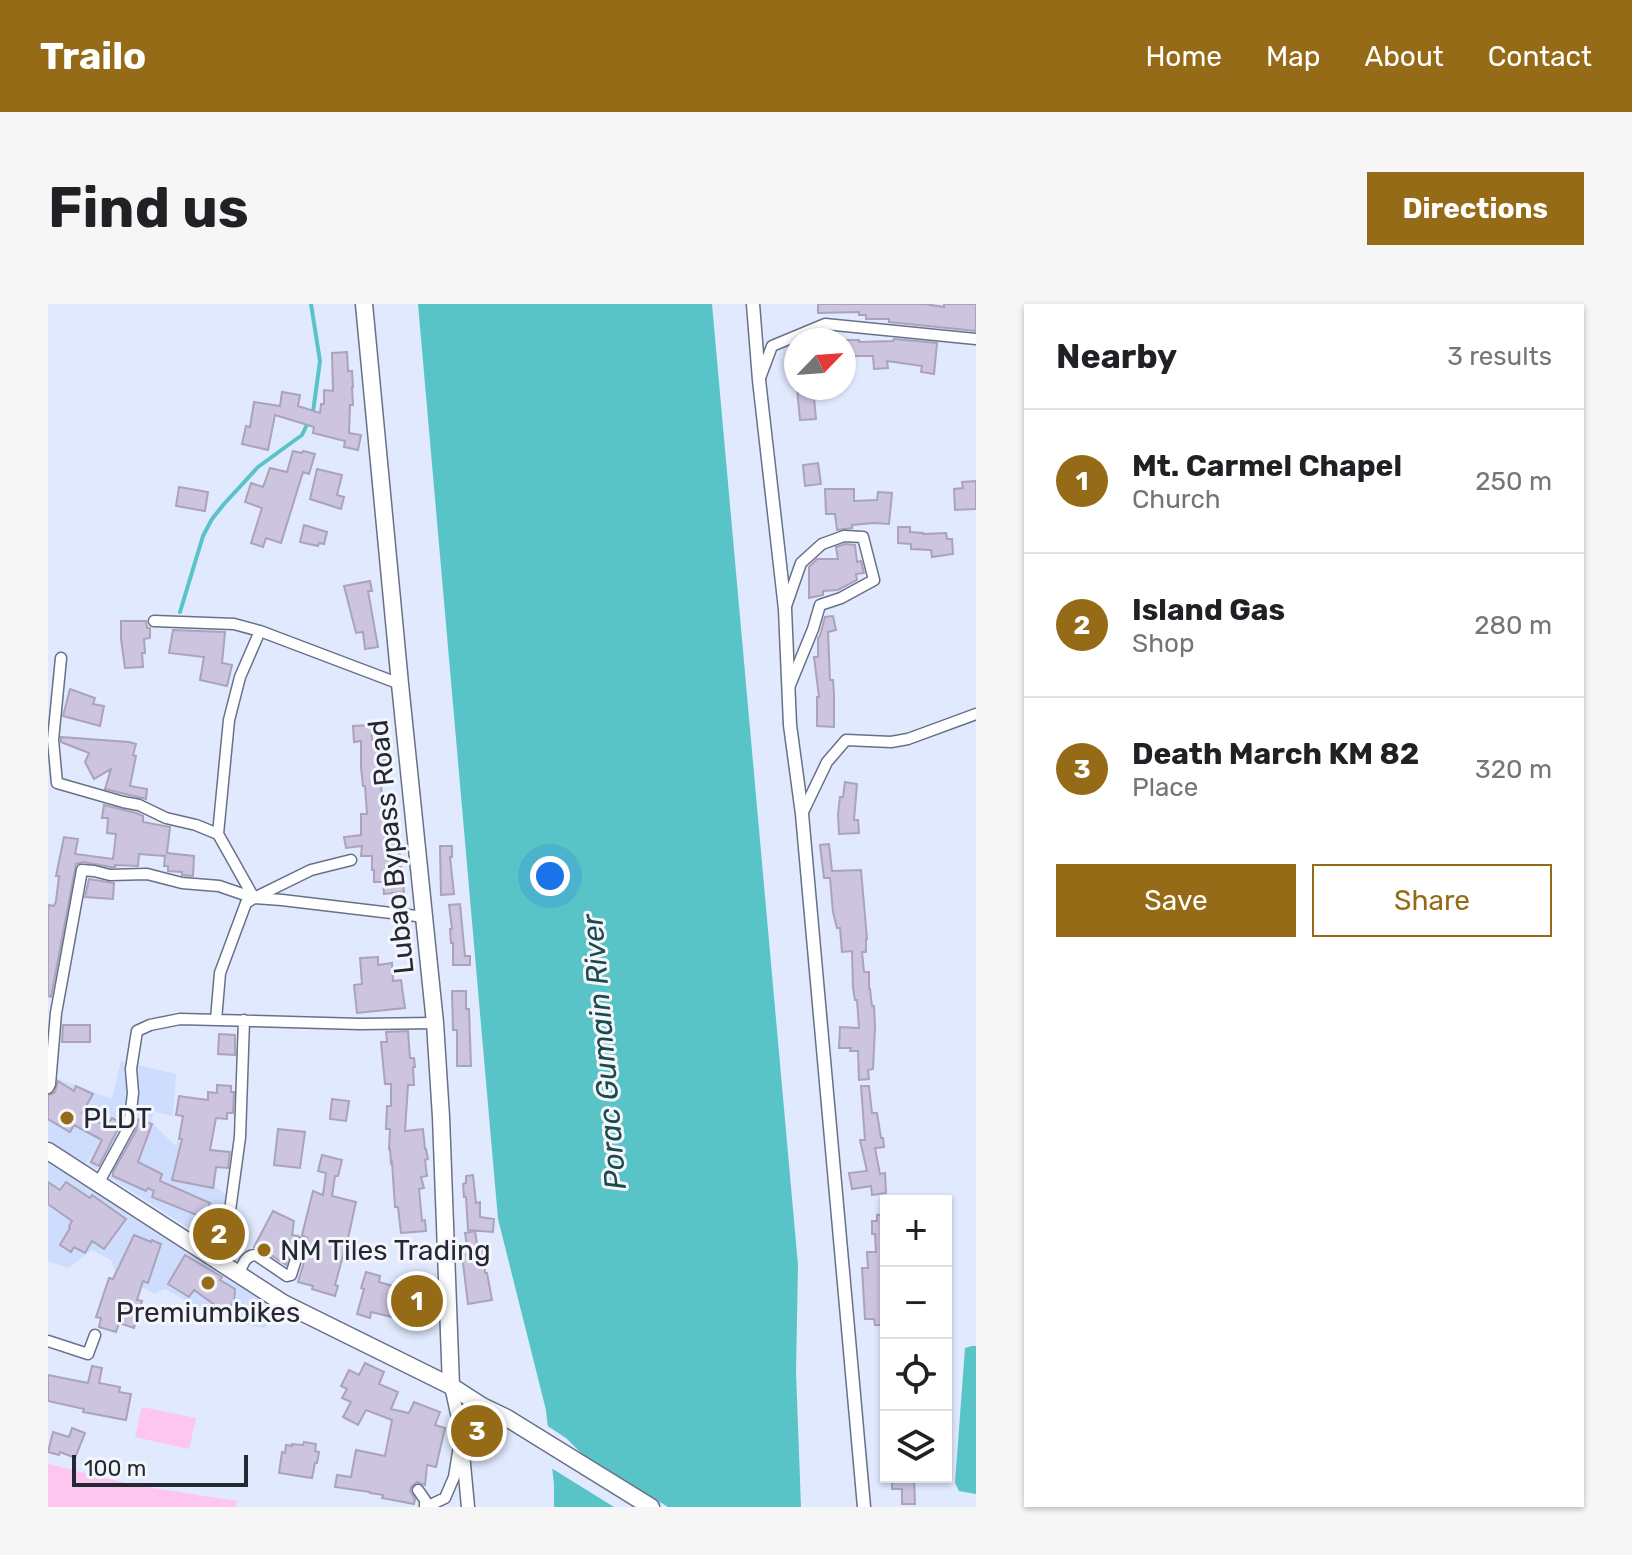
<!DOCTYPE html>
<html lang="en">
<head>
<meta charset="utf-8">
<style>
	:root { --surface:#fff; --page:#f6f6f6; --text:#202124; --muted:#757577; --line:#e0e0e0; --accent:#966b17 }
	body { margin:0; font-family:Rubik,sans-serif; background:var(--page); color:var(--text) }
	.controls { position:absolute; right:24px; bottom:24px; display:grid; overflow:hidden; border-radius:0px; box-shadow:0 2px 6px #0004 }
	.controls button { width:72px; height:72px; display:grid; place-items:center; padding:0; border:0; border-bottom:2px solid var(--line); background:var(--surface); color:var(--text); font:40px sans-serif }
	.compass { position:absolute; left:736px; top:24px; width:72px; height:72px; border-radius:50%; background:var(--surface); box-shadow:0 2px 6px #0004; rotate:65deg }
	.scale { position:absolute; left:24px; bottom:20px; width:176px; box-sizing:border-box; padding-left:8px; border:4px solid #242832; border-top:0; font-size:22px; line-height:28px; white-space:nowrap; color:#242832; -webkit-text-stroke:6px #f4f6fb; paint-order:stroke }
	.you { position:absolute; left:502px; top:572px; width:28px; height:28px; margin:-20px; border:6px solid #fff; border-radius:50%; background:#1a73e8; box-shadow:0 0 0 12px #1a73e833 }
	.badge { display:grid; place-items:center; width:52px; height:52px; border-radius:50%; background:var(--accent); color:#fff; font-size:26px; font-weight:700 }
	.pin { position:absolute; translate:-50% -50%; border:4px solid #fff; box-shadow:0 2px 8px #0006 }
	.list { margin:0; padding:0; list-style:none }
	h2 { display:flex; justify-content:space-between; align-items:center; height:104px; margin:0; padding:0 32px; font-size:34px }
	h2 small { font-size:26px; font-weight:400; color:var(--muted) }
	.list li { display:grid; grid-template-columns:52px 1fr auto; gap:24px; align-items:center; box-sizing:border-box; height:144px; padding:0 32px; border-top:2px solid var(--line) }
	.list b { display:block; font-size:30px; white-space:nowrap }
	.list p { margin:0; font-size:26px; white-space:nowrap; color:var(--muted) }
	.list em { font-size:26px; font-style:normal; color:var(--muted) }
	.actions { display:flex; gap:16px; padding:24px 32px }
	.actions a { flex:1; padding:18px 0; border:2px solid var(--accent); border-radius:0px; text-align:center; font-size:28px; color:var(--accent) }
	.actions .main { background:var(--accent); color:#fff }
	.icon { flex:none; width:44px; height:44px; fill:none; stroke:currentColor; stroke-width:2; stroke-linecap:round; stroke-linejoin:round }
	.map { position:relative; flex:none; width:928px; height:1203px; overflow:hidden; border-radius:0px }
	header { display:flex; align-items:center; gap:48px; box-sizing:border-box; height:112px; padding:0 40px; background:var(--accent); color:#fff }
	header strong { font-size:38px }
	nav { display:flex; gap:44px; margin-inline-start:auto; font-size:28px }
	.intro { display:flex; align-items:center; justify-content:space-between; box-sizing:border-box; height:192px; padding:0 48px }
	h1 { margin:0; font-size:56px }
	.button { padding:20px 36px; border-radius:0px; background:var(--accent); color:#fff; font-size:28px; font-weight:700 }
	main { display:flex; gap:48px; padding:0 48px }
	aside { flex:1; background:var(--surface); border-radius:0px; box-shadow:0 2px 6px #0004 }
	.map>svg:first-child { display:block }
	.built { fill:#cedcfd }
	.green { fill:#fcc6ee }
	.water { fill:#59c4c7 }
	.pier { fill:#e0e9fe }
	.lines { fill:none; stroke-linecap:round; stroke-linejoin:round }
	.stream { stroke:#59c4c7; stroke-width:4 }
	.building { fill:#cdc4df; stroke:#aba2bb; stroke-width:2 }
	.minor-casing { stroke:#677187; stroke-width:13 }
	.tertiary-casing { stroke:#677187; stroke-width:15 }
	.primary-casing { stroke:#677187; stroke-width:19 }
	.trunk-casing { stroke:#677187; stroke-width:19 }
	.minor { stroke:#fff; stroke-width:10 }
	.tertiary { stroke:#fff; stroke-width:12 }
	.primary { stroke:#fff; stroke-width:16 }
	.trunk { stroke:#fff; stroke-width:16 }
	.poi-dot { fill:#966b17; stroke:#f4f6fb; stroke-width:3 }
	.labels { text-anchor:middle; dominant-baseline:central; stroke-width:6; stroke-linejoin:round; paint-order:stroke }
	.street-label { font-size:28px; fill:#242832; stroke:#f4f6fb }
	.poi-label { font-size:28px; fill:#242832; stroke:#f4f6fb; text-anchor:start }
	.water-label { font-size:30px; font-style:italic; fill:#1a4a4b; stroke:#f4f6fb }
</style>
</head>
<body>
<header>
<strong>Trailo</strong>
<nav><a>Home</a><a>Map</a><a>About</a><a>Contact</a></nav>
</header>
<div class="intro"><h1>Find us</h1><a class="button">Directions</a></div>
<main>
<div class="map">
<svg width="928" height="1203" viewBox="0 0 928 1203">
	<rect width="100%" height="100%" fill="#e0e9fe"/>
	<!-- built -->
	<path class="built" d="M73 757 128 770 125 812 106 808 103 818 128 842 129 837 172 848 167 882 177 890 174 945 40 860 46 845 38 860 0 837V764L2 772 64 795Z
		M0 857 228 1005 217 1024 172 1016 117 985 107 990 68 970 63 956 44 946 20 964 0 957Z"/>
	<!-- green -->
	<path class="green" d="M94 1103 148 1114 141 1145 87 1133Z
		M0 1160 86 1181 189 1197 188 1203H0Z"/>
	<!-- water -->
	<path class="water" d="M370 0H664L750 961 748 1068 753 1203H506V1181L498 1106 450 915Z
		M924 1042H928V1190L911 1187 907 1179 917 1044Z"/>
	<!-- pier -->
	<path class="pier" d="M495 1119 518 1134 534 1150 620 1203H566L500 1162Z"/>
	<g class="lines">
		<!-- stream -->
		<path class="stream" d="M132 308 155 232 164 215 176 200 210 163 254 131 265 108 272 57 263 0"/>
	</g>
	<!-- building -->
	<path class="building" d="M770 0H877L896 3V0H928V27L841 18V15H818V11H811V8L770 9Z
		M846 35 889 39 886 70 873 68 874 62 839 57 840 64 826 65 825 52H796V36H811V38L845 37Z
		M299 48 300 67H304L305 83H304L305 101H302L301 129 313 131 310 146 296 143 297 137 265 129 266 123 227 111 220 146 194 140 198 122 202 123 206 98 232 102 234 88 252 91 250 102 272 109 273 100H276V86L285 87 284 49Z
		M749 84H765L768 115 752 116Z
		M245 147 254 149 255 147 267 150 261 170 255 168 233 239 218 234 215 243 203 239 214 204 197 198 203 179 215 183 222 164 239 168Z
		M770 159 773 180 757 182 755 161Z
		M269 165 294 171 289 191 296 193 293 205 262 195Z
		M928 177V205L907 206 906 185 915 184 914 178Z
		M131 183 160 188 157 207 128 202Z
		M777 185H806V197L829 196 830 188 844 189 841 220 825 219 804 221V224L789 226 787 210H778Z
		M256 221 279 228 276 240 271 239 270 242 252 238Z
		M850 223H862V228L875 229V230L898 229 899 235H904L905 250 884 253 883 246 863 245V240L850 239Z
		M797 240 807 241 809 258 813 257 816 269 808 270 809 276 790 286 775 287V291L761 294V263L769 255H790L788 243Z
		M322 277 324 287H320L330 343 317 345 315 328 308 329 296 282Z
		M785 312 788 326 780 328 782 376H785L786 390V423L769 422V393H771L766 353H770V334L772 332 777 313Z
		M73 317H98L99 324H102V334L96 335 97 349H94L95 363 77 364 73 335Z
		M125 326 177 328 174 359 184 361 179 382 152 376 156 353 121 349Z
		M22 385 47 394 45 400 56 402 52 422 15 412Z
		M323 421 324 436 336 435 337 456H332L335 480H333L335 512H341L340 538H352L351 563H353L356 588 336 590 335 578H326V566H324V552H313L314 542 298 544 296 533 313 531V510H319L317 482H315L313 463V437L306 438 305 422Z
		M13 433 81 438 88 440 85 451 88 452 82 482 99 485 98 495 57 485 63 465 46 475 37 458 41 449 13 438Z
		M797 478 809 480 806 516H810L811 529 791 530 790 510 792 493H795Z
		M56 501 88 509 95 512V518L122 523 119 549 146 552 145 572 134 571V568L120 567V562H116L117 552 91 550 90 562 67 561V563H63L35 558 28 560 3 693 0 692V608L1 601 6 602 8 597 11 572H8L16 533 30 535 27 550 65 555 68 530 59 529 60 514H54Z
		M781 540 784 567 813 566 819 635H818V648H814L816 668H821V685H822L824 702H826L827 723 825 765 820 766 821 775 811 776 810 747H802L803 744H791L792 723 811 724 809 696H807L805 684 804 647 794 648 792 624H789L785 608 782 574H776L772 541Z
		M392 542H404V553H402L406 590 393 591Z
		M41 575 66 579 65 595 37 593Z
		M412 600 417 652H422V661H405V639H403L402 625H404L401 601Z
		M330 653V661L344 659 345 677 353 676 357 704 309 709 306 681 314 680 312 654Z
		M404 687H418V705H421L423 762H409V726H405Z
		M15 721H42V738H14Z
		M360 727 362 754H366L367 763H365L366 781H360L357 827 375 825 377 845H378L380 855 377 856 379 872 373 873 376 884 371 885 374 917 377 916 378 927 353 929 350 903H347L344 858 343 859 342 845H341L342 825H338L339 802H343V780H337L333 738H339L338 728Z
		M171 730 187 731V751L170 750Z
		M10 777 26 787 28 782 45 790 34 809 58 822 64 814 73 819 51 862 43 858 54 836 26 821 22 828 0 815V792L7 788Z
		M169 781 183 782V788H186L185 809H179V815L168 814 162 846 182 848 180 864 168 863 165 884 124 876 134 835H131L135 812 128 811 131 792 160 796V788L169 789Z
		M813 782H821L824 809H829L833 834H835L836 843 827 844 832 870 837 869 838 889 824 891 823 882 804 885 801 869 819 867 812 836H817Z
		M284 795 301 797 298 817 282 815Z
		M90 815 104 820 90 858 114 870 112 877 162 899 156 914 104 893 106 887 100 884 98 887 65 872V868L88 827Z
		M230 825 257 828 252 864 226 861Z
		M274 851 294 856 290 872H287L284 892 308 898 301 930 287 981 290 982 287 992 264 985 265 982 250 978 261 941 259 934 254 931 265 887 275 891 278 869 270 867Z
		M425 871 428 899 432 898V913L446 915 445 928 420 926 418 893H416L415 880 418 879V872Z
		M0 878 12 886 18 878 42 894 44 891 78 915 56 945 44 937 37 949 26 943 23 948 12 941 22 924 21 922 24 917 0 900Z
		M225 907 246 917 244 931 250 932 245 937 238 961 212 944 206 943Z
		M838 910V1021H827L826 1015H817L814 964H820L819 948H828L827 930H824V917H829V911Z
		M427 927 430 947 436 946 437 969H439L444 996 420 1000 414 951 420 950 417 929Z
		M86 931 103 938 104 936 113 940 100 979 95 977 89 996 94 997 86 1024 71 1019 68 1028 51 1023 53 1014 48 1013 61 974 65 975Z
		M137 951 174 973 172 976 187 985 186 997 178 1009 146 986 141 993 120 980Z
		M318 968 332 972 331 978 352 984 354 977 384 985 378 1021 323 1008 322 1014 309 1010 316 985 313 984Z
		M317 1059 336 1068 331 1080 350 1088 343 1105 361 1109 366 1098 392 1108 387 1121 397 1124 388 1163 379 1161 377 1181 369 1178 363 1183 362 1187 367 1195 366 1200 334 1194 335 1191 322 1189V1188L287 1183 289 1171 303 1173 308 1146 337 1152 344 1116 318 1106 310 1121 295 1113 303 1098 294 1094 299 1085 293 1082 301 1066 311 1071Z
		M44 1062 54 1064 51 1079 72 1083 71 1088 83 1090 78 1116 35 1108 36 1105 0 1097V1071L40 1079Z
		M24 1124 37 1129 27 1154 12 1148 11 1151 0 1148 5 1128 21 1133Z
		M256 1138 268 1140 267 1147 271 1148 269 1159H267L264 1174 231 1169 234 1148 237 1149 238 1141 244 1142V1140L255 1141Z
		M844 1173H866L867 1200H854V1185H844Z"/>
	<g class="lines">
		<!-- minor casing -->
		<g class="minor-casing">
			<path id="minor" d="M712 74 724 42 777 20 928 35
				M738 302 753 259 774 240 796 232 815 233 826 276 793 294 772 301 765 325 742 381
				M106 317 186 320 212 327 352 380
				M13 354 5 436 9 479 75 498 91 501 118 514 148 521 170 530
				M754 510 779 458 798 436 843 438 860 435 928 410
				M206 594 170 530 181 416 192 373 212 327
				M168 716 172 669 198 599 206 594 234 596 377 613
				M0 784 2 780 8 709 34 566 46 567 62 571 99 570 134 579 171 582 206 594 263 566 303 556
				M51 878 81 823 85 789 83 765 89 727 102 721 132 715 312 720 387 719
				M175 958 192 833 196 716
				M191 969C195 961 197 951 208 951L239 972 243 971 253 939
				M0 1037 40 1050 47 1031
				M370 1186 377 1196V1203
				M378 1203 397 1194 406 1173 411 1142"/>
		</g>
		<!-- tertiary casing -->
		<g class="tertiary-casing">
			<path id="tertiary" d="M705 0 711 76 737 305 742 421 754 510 816 1203
				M403 1082 413 1128 420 1203"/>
		</g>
		<!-- primary casing -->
		<g class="primary-casing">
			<path id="primary" d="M0 847 235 999 403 1082"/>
		</g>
		<!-- trunk casing -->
		<g class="trunk-casing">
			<path id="trunk" d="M316 0 352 380 387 719 393 813 403 1082 434 1102 459 1114 603 1203"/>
		</g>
		<!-- minor -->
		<use href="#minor" class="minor"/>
		<!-- tertiary -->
		<use href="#tertiary" class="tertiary"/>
		<!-- primary -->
		<use href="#primary" class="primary"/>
		<!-- trunk -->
		<use href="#trunk" class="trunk"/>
	</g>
	<!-- markers -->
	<g class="poi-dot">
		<circle cx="19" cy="814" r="8"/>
		<circle cx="216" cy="946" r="8"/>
		<circle cx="160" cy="979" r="8"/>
	</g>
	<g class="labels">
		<!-- street labels -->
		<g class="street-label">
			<text transform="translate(343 543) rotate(-96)">Lubao Bypass Road</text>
		</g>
		<!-- poi labels -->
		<g class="poi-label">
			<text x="35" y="814">PLDT</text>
			<text x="232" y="946">NM Tiles Trading</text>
			<text x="160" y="1008" text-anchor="middle">Premiumbikes</text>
		</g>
		<!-- water labels -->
		<g class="water-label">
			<text transform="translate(556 748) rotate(-95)">Porac Gumain River</text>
		</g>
	</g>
</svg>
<div class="controls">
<button>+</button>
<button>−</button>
<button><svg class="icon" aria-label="locate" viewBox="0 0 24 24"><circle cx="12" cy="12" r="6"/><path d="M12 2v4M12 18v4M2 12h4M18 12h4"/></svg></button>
<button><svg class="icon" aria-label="layers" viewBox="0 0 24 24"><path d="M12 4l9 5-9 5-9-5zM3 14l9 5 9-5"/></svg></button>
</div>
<svg class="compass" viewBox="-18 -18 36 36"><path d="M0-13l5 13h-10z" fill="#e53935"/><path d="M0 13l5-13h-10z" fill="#757577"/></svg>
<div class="scale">100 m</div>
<div class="you"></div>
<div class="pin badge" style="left:369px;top:997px">1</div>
<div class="pin badge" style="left:171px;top:930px">2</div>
<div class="pin badge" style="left:429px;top:1127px">3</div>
</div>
<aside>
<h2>Nearby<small>3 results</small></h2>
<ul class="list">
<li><span class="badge">1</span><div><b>Mt. Carmel Chapel</b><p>Church</p></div><em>250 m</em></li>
<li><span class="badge">2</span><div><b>Island Gas</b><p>Shop</p></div><em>280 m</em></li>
<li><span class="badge">3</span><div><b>Death March KM 82</b><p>Place</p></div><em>320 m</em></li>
</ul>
<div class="actions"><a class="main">Save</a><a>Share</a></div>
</aside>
</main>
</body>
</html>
